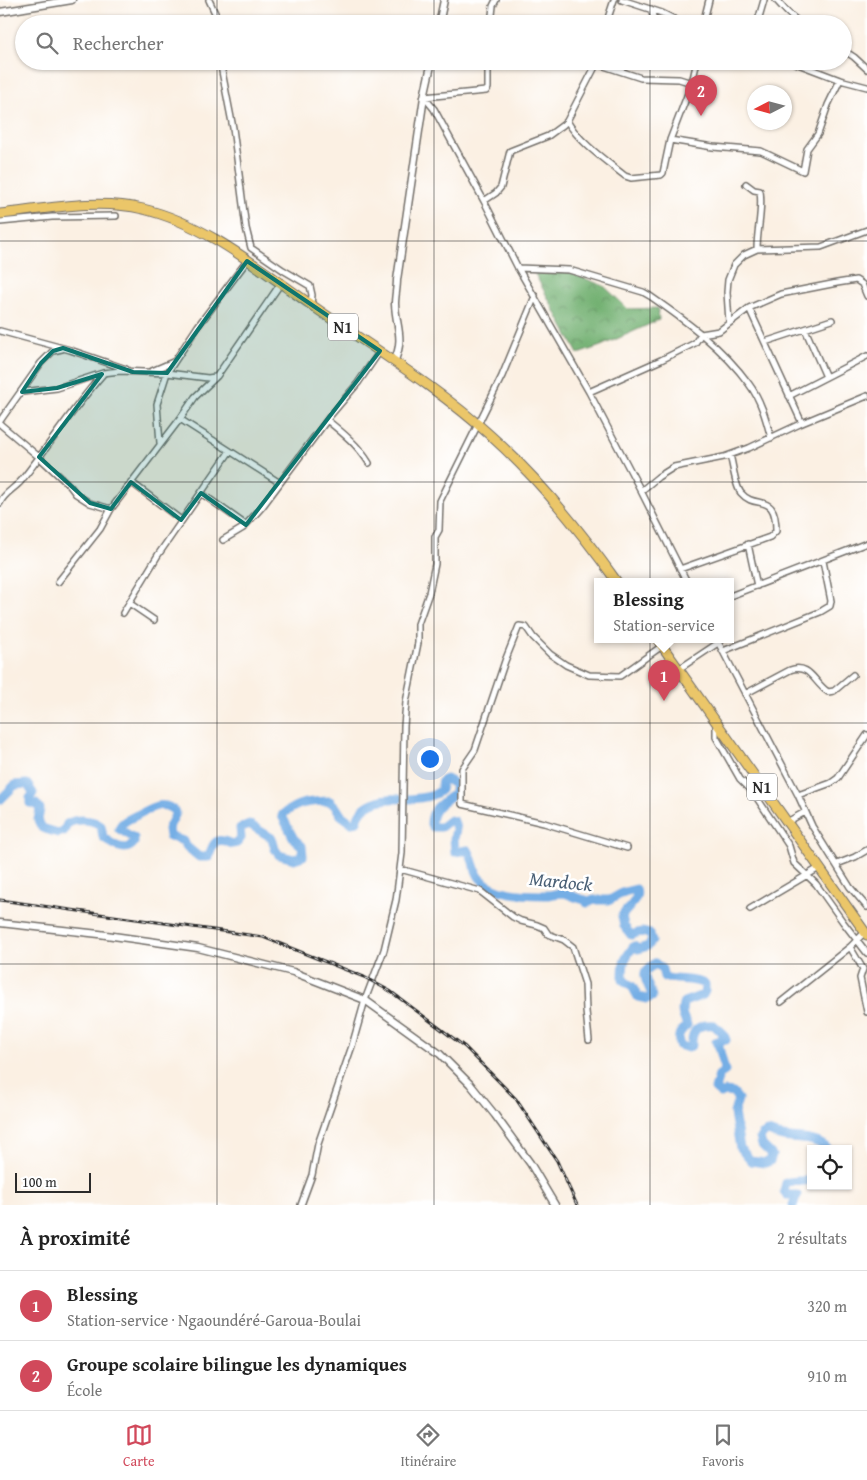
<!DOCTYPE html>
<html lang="fr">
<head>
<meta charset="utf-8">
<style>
	:root { --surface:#fff; --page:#f6f6f6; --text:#222; --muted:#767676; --line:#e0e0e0; --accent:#d1495b }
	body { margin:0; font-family:"Gentium Book Plus",serif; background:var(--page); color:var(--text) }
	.controls { position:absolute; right:15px; bottom:15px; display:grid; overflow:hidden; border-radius:0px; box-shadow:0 1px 4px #0004 }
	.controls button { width:45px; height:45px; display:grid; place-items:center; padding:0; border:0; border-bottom:1px solid var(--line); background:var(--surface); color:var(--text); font:25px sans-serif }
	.compass { position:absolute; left:747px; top:85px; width:45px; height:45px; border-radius:50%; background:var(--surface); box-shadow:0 1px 4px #0004; rotate:264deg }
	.scale { position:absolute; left:15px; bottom:12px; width:76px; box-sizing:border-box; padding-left:5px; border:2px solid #2b2b2b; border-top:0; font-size:14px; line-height:18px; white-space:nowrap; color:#2b2b2b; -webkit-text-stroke:4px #fff; paint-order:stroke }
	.you { position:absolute; left:429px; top:758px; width:18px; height:18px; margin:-12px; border:4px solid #fff; border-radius:50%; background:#1a73e8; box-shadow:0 0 0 8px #1a73e833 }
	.badge { display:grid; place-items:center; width:32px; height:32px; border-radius:50%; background:var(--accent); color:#fff; font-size:16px; font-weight:700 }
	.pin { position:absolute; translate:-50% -41px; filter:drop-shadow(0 1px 2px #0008) }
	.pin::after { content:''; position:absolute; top:26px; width:18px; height:15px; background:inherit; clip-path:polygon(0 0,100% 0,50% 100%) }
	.popup { position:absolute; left:594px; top:578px; width:140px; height:65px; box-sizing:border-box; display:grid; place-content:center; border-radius:0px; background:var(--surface); filter:drop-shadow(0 1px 4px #0005); font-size:16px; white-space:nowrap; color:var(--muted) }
	.popup b { font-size:19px; color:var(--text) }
	.popup::after { content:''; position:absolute; left:50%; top:100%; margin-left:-10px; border:10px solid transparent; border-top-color:var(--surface) }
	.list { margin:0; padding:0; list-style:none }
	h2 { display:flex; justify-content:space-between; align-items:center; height:65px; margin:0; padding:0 20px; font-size:21px }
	h2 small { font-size:16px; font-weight:400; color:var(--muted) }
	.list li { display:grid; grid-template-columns:32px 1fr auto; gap:15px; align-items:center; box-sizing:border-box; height:70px; padding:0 20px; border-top:1px solid var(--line) }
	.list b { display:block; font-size:19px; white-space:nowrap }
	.list p { margin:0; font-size:16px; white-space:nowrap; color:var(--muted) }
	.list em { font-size:16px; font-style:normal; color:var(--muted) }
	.icon { flex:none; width:28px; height:28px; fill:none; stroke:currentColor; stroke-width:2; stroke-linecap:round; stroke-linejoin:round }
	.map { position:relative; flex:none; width:867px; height:1205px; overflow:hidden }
	.search { position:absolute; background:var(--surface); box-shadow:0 1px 4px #0004; left:15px; right:15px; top:15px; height:55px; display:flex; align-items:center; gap:12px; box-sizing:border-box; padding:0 18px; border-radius:28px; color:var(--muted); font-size:19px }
	.sheet { height:205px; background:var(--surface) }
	nav { display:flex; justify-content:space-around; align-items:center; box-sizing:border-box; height:70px; border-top:1px solid var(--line); background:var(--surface); font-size:14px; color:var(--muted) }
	nav a { display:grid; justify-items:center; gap:2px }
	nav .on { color:var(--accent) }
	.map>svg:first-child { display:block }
	.forest { fill:url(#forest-crowns); stroke:#4e6e4e }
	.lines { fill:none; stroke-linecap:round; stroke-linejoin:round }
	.river { stroke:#75aee5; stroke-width:9 }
	.minor-casing { stroke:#74706b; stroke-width:8 }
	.tertiary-casing { stroke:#74706b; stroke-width:9 }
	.trunk-casing { stroke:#74706b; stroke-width:11 }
	.minor { stroke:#fff; stroke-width:5 }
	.tertiary { stroke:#fff; stroke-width:6 }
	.trunk { stroke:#ebc669; stroke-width:9 }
	.rail-casing { stroke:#2b2b2b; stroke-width:3 }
	.rail { stroke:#fff; stroke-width:1; stroke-dasharray:4; stroke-linecap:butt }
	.marked { fill:#0f766e; fill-opacity:0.2; stroke:#0f766e; stroke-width:4; stroke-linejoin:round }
	.grid { fill:none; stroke:#2b2b2b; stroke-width:1; stroke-opacity:0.55 }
	.labels { text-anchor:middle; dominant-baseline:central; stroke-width:5; stroke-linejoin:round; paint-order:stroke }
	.shield { fill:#fff; stroke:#6b6b6b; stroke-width:1 }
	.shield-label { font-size:16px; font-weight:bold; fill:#2b2b2b }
	.water-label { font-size:19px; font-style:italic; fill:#495f75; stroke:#fff }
</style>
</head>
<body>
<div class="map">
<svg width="867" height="1205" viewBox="0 0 867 1205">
	<defs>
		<pattern id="forest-crowns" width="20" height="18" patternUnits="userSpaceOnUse" patternTransform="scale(1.25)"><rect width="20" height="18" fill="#72b071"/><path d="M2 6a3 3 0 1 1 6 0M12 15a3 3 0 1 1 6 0" fill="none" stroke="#5e8f5d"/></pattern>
	</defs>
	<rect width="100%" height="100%" fill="#fff"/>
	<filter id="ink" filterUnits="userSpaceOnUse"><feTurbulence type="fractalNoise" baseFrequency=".02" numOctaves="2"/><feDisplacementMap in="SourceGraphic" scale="10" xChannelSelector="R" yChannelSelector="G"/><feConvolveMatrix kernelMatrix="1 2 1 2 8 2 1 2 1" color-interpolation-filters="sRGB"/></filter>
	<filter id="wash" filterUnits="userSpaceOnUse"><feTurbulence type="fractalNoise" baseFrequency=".0096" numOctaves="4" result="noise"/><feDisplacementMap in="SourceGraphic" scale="20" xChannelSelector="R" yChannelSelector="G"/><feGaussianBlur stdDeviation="1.12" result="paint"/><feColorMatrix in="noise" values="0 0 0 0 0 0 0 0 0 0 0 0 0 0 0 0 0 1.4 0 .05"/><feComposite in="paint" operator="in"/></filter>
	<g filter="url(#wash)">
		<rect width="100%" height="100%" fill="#fbf0e3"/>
		<!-- forest -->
		<path class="forest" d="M566 271 604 286 628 309 658 308 659 320 601 346 578 354 535 274Z"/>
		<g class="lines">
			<!-- river -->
			<path class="river" d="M408 799C419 798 432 798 441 790 442 785 439 781 446 779L455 784V793C444 802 431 807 431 824L433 827H441L450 820 454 821 456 829 454 839 455 852 468 850C473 858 474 871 480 878 496 896 526 895 549 895 553 894 559 893 564 893 571 895 578 899 586 900L587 903 594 900H610L624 892 636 889C640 900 628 907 622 916L624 926 631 935 641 932 650 934 652 941 648 946 638 949 634 946C623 960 623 963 623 980L632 986 638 997 647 999 652 997C651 988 644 982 645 973L655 963 662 969 664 977C678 981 692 978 705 984V991L703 995 684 1002C680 1011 683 1017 687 1025 679 1033 678 1033 679 1045L688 1048 692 1045C691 1031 698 1023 714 1025L724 1035 726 1040 722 1041 720 1040 716 1042 719 1047 725 1071 719 1075 715 1089 721 1094 725 1092 733 1093 738 1099 734 1113 740 1148 751 1161 765 1163 770 1161 772 1155 762 1145 760 1138 762 1135 767 1132C773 1133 777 1136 783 1137 799 1140 815 1137 828 1149
				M0 800 15 785 27 784 33 793 30 798V803L36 804 40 809 38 820 42 828 58 833 64 831 67 824C76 818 93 819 101 826L103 837C112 844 125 854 134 843V838L119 829C121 821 130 819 137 815 149 809 164 798 176 813L168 829 169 836 183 841 187 847 199 857H208C215 842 214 836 232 844L237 843 241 838 240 828 249 824 272 838 275 849 279 855 294 859 303 856 302 846 294 839 282 816 283 814C300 801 309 802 330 801L336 807 341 815 352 823 357 821C361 803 382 798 399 799
				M793 1205 797 1195H787L784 1191 786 1183C794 1180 802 1182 811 1180"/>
		</g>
	</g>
	<g filter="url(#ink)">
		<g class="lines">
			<!-- minor casing -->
			<g class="minor-casing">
				<path id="minor" d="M209 0 215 13 216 24
					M622 0 662 13 684 24
					M776 0 788 13 801 24
					M651 9 655 24
					M491 24 493 6 496 0
					M606 24 614 0
					M703 24 709 0
					M757 24 764 0
					M843 50 854 57 867 69
					M220 61 233 128 246 228 251 248 283 270 310 286 312 295 311 305
					M790 61 840 80 867 87
					M598 64 641 78 679 79 692 83
					M424 97 434 109 484 201 518 268 589 392 641 491 687 582
					M424 97 486 91 488 88V61
					M567 121C580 143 605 160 625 176L631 178 661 175 663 173 670 140 692 83 697 61
					M670 140 713 147 761 151 803 171 807 149 818 134 828 105 840 80
					M746 184 754 190 760 191C763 210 757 229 757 249
					M484 201 496 193 501 187 510 151 548 136 563 125 567 121 598 61
					M0 222 52 217 116 216
					M518 268 569 270 643 292 650 296C686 321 723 348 749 384 761 400 766 419 771 438
					M749 308 781 294 837 283 856 280 862 284 867 296
					M729 322 727 292 728 280 734 265 744 255 757 249 821 247 867 230
					M805 329 826 377
					M0 331 70 350 126 369
					M765 342 832 320
					M152 371 173 362
					M22 392 57 388 103 373 120 371 167 373 208 378 215 377
					M589 392 661 360 695 343 701 334 719 331 749 308 802 423
					M789 396 867 356
					M180 419 280 483
					M327 420C343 433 358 445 369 463
					M0 421 41 363 53 351 62 349
					M0 424 39 457 70 486 76 494 90 503 111 509
					M160 443 157 404 167 373 198 326 247 261
					M131 482 181 520
					M641 491 658 477 674 467 724 457 749 448 802 423 867 396
					M201 493 246 525
					M0 503C4 493 14 489 21 481 49 446 73 408 103 374
					M223 540 243 528 262 507 330 416 358 383 380 351
					M748 544 757 586
					M680 569 770 537 776 531C776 490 756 511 741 493 735 486 733 465 730 455
					M58 582 100 529 111 509 180 419 195 397 217 376 281 283
					M730 596 867 543
					M129 603 154 620
					M123 613 158 555 230 451
					M717 640 798 795 812 826 850 887 867 907
					M723 651 820 612 830 606 831 601 823 561
					M679 669 718 643
					M745 694 790 670C810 663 814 683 828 692L834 691 853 675
					M716 723V737L740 779 753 792 789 846 794 863 816 884 843 922 867 953
					M798 795 831 783 838 778 867 735
					M787 822 805 812
					M627 848 544 823 462 804V769L475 750 505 661 519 626 526 627 533 637 550 654 566 665 589 675 620 676 662 646
					M837 864 855 857 867 850
					M400 869 480 891 513 917 521 921 537 925 544 928 548 934 564 940 573 947 585 984 586 1011 589 1040
					M750 909 819 868
					M865 932 850 947 863 969 860 978 867 1012
					M781 1002 850 947
					M301 1205 312 1175 318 1144 352 1046 365 1000 384 950 396 900 402 853 404 726 406 702 418 643V624L429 593 435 564V537L439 530 440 501 502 376 535 296"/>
			</g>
			<!-- tertiary casing -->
			<g class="tertiary-casing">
				<path id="tertiary" d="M0 12 72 0
					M439 24 444 0
					M394 362C405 338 396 327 395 304 395 296 397 288 397 280L424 97 432 61
					M0 923 99 934 198 948 293 972 365 1000 440 1054 470 1084 495 1115 530 1163 555 1205"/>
			</g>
			<!-- trunk casing -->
			<g class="trunk-casing">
				<path id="trunk" d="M0 214C46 209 97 198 143 209 206 224 258 268 310 304 371 347 436 386 491 436 539 479 580 530 617 582
					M658 640 867 935"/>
			</g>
			<!-- minor -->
			<use href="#minor" class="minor"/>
			<!-- tertiary -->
			<use href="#tertiary" class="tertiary"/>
			<!-- trunk -->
			<use href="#trunk" class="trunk"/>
			<!-- rail casing -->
			<g class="rail-casing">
				<path id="rail" d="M0 900 263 937 364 977 390 991 465 1047 516 1099 557 1161 577 1205"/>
			</g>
			<!-- rail -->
			<use href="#rail" class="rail"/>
		</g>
	</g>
	<!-- marked area -->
	<path class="marked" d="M247 261 380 351 246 525 201 493 181 520 131 482 111 509 90 503 39 457 102 374 57 388 22 392 41 363 53 351 63 348 133 372 167 373Z"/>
	<!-- grid -->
	<path class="grid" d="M217 0V24M434 0V24M650 0V24M217 61V1205M434 61V1205M650 61V1205M0 241H867M0 482H867M0 723H867M0 964H867"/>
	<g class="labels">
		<!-- shield labels -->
		<g class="shield">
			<rect x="328" y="313.5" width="30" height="27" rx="4"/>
			<rect x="747" y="773.5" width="30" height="27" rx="4"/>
		</g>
		<g class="shield-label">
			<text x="343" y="327">N1</text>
			<text x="762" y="787">N1</text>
		</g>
		<!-- water labels -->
		<g class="water-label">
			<text transform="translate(561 881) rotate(6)">Mardock</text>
		</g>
	</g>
</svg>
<div class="controls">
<button><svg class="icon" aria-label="locate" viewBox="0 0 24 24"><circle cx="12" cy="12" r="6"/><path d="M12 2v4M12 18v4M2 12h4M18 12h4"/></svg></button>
</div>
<svg class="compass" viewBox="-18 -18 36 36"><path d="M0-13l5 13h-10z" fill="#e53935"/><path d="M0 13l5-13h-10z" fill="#767676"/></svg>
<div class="scale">100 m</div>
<div class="you"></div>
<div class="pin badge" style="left:664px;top:701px">1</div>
<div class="popup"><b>Blessing</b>Station-service</div>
<div class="pin badge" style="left:701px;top:116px">2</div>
<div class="search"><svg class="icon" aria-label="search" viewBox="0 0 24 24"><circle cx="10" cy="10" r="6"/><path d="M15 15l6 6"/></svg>Rechercher</div>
</div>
<section class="sheet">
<h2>À proximité<small>2 résultats</small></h2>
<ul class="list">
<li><span class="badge">1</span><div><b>Blessing</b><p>Station-service · Ngaoundéré-Garoua-Boulai</p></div><em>320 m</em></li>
<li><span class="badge">2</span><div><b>Groupe scolaire bilingue les dynamiques</b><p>École</p></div><em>910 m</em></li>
</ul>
</section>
<nav>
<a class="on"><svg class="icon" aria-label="map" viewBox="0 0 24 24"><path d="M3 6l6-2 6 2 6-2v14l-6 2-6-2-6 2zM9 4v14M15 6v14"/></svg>Carte</a>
<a><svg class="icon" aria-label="directions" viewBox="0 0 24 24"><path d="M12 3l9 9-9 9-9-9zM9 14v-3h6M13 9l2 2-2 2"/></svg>Itinéraire</a>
<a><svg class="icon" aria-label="saved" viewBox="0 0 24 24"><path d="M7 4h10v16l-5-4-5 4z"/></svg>Favoris</a>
</nav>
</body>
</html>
